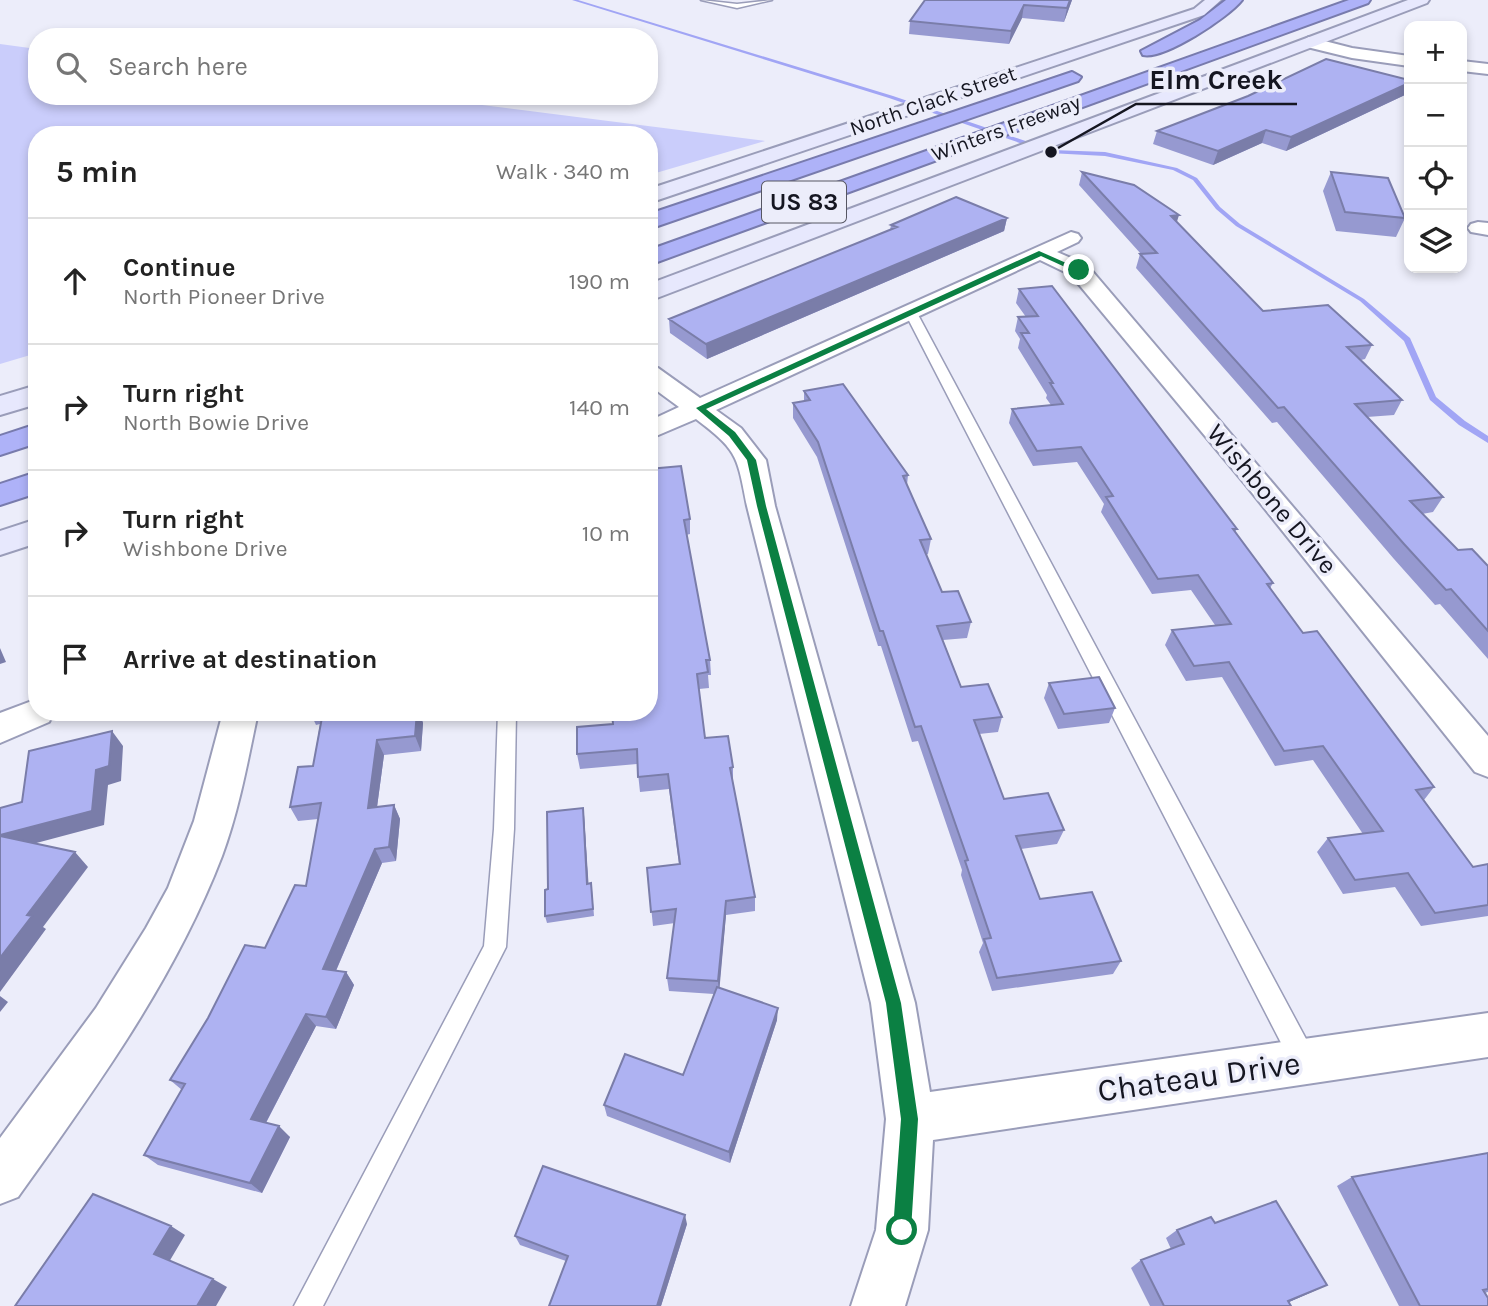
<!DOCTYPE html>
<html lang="en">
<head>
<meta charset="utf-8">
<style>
	:root { --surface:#fff; --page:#f2f2f2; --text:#222; --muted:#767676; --line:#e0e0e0 }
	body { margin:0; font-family:Karla,sans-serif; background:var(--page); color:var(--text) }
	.controls { position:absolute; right:21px; top:21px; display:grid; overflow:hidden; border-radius:14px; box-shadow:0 4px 10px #0003 }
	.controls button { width:63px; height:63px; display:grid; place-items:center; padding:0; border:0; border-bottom:2px solid var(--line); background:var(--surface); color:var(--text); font:35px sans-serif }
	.stop { position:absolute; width:21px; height:21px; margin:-16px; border:5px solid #0b8043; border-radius:50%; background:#fff }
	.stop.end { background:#0b8043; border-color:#fff; box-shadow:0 2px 7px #0008 }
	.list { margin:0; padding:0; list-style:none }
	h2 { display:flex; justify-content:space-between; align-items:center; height:91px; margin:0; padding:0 28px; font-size:30px }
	h2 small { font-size:23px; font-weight:400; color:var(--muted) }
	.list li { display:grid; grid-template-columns:46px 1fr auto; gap:21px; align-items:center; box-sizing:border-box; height:126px; padding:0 28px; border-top:2px solid var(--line) }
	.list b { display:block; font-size:26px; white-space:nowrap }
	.list p { margin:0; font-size:23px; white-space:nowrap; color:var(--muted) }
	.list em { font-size:23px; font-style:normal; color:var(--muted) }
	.icon { flex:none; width:38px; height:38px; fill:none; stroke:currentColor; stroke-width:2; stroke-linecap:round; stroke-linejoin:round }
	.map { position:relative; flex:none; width:1488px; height:1306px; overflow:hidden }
	.search { position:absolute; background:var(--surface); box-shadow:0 4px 10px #0003; left:28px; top:28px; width:630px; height:77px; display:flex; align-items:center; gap:18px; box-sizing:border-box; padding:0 24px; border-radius:28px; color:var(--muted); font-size:26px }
	.panel { position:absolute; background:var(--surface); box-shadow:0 4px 10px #0003; left:28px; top:126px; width:630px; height:595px; border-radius:28px }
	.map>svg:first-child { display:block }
	.green { fill:#cacdfb }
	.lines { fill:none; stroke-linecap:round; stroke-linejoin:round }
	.stream { fill:#a1a5f5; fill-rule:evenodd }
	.service-casing { stroke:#9a9db9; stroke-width:3 }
	.minor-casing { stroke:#9a9db9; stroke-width:4 }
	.tertiary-casing { stroke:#9a9db9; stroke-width:4 }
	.secondary-casing { stroke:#9a9db9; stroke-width:4 }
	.motorway-casing { stroke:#787bad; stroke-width:4 }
	.service { fill:#fff; fill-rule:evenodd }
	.minor { fill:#fff; fill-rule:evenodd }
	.tertiary { fill:#fff; fill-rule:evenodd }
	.secondary { fill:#e7e8fd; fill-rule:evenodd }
	.motorway { fill:#aeb2f8; fill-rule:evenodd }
	.wall { fill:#9699d0 }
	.shaded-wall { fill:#7a7da9 }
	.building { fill:#aeb2f2; stroke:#7a7da9; stroke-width:2 }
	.route { fill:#0b8043 }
	.labels { text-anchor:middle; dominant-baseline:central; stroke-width:7; stroke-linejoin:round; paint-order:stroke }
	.far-street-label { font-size:21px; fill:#151621; stroke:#ecedfa }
	.shield { fill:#ecedfa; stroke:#565662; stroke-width:2 }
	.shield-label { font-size:24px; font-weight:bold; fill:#151621 }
	.street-label { font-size:26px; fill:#151621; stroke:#ecedfa }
	.near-street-label { font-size:32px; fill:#151621; stroke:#ecedfa }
	.leader { fill:none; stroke:#151621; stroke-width:2.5 }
	.callout-dot { fill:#151621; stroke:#ecedfa; stroke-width:2.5 }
	.callout-label { font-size:28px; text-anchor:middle; font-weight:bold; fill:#151621; stroke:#ecedfa; stroke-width:7; stroke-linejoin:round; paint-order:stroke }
</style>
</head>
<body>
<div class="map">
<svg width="1488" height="1306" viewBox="0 0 1488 1306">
	<rect width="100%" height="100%" fill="#ecedfa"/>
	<!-- green -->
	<path class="green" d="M0 44 37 49V96H411L765 141 649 175V135H37V353L0 364Z"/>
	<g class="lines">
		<!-- stream -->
		<path class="stream" d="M572 0H578L893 96 1052 150 1105 152 1177 168 1197 178 1220 207 1240 224 1364 299 1410 338 1436 397 1465 421 1488 436V443L1459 425 1430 400 1404 341 1360 301 1236 226 1216 209 1193 180 1173 170 1105 156 1049 153 889 98Z"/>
		<!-- service casing -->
		<g class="service-casing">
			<path id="service" d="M701 0 737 4 772 0 737 8Z
				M910 307 916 311 1313 1052 1316 1061 1313 1070 1304 1073 1295 1070 904 311Z
				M498 712H516L514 829 506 947 323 1306H294L484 946 494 829Z"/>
		</g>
		<!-- minor casing -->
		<g class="minor-casing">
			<path id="minor" d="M1478 222 1488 223V235L1471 232 1468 228 1471 224Z
				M1071 232 1078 234 1081 238 1078 242 1057 252 1087 265 1488 736V777L1475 772 1245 484 1071 275 1040 260 716 410 741 428 766 460 775 506 915 1003 930 1092 1488 1013V1057L933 1140 928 1230 905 1306H851L876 1230 886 1119 871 1003 747 506C737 455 738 451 696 419L649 439V421L679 407 649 385V366L658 368 700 398Z
				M37 699V712H54L49 722 0 743V713Z
				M223 712H258C248 760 239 810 222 856 174 981 95 1089 18 1197L0 1204V1138L96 1008 146 928 168 888 194 821Z"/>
		</g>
		<!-- tertiary casing -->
		<g class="tertiary-casing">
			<path id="tertiary" d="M1309 37 1352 48 1409 56V66L1352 58 1303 46 1301 42Z
				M1462 61 1488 64V74L1462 71Z"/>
		</g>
		<!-- secondary casing -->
		<g class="secondary-casing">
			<path id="secondary" d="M1205 0H1221L1204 15 649 203V189L1194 9Z
				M1408 0H1429L1427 3 649 301V284Z
				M37 385V404L0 415V396Z
				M37 519V543L0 555V531Z"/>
		</g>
		<!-- motorway casing -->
		<g class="motorway-casing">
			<path id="motorway" d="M1226 0H1242C1229 17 1164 60 1143 55L1141 51 1200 20Z
				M1349 0H1370L1368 3 649 265V250Z
				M1072 72 1081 77 1078 81 649 229V214Z
				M37 424V443L0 455V436Z
				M37 472V493L0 505V484Z"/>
		</g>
		<!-- service -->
		<use href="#service" class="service"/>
		<!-- minor -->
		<use href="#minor" class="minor"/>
		<!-- tertiary -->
		<use href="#tertiary" class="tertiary"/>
		<!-- secondary -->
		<use href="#secondary" class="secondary"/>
		<!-- motorway -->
		<use href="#motorway" class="motorway"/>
	</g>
	<!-- wall -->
	<path class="wall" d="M925 0H1072L1064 22 1022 18 1009 44 909 34 910 21Z
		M1409 80V90L1407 94 1286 151 1262 143 1213 165 1153 144 1157 131Z
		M1082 172 1177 222 1263 311 1372 345 1365 359 1361 360 1402 400 1394 415 1367 417 1443 497 1433 512 1422 514 1458 550 1488 566V659L1440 604 1435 605 1394 559 1277 422 1272 423 1136 268 1140 254H1141L1079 185Z
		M1331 172 1405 218 1396 237 1336 231 1323 191Z
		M1007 218 1004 231 707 359 670 333 669 319 890 230 891 225Z
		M1019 289 1237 529 1235 532 1273 583 1270 588 1303 633 1434 787 1424 800 1473 867 1488 864V916L1421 926 1395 887 1343 894 1317 852 1328 838 1363 834 1313 760 1275 766 1222 677 1186 681 1165 645 1172 630 1215 625 1191 590 1152 594 1101 512 1104 504 1077 462 1033 466 1009 423 1012 409 1051 405 1046 398 1047 395 1018 348 1020 339 1015 331 1018 317H1026L1016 303Z
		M804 391 908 475 907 485 931 539 928 554 926 555 942 592 971 622 967 638 943 640 961 687 1002 717 998 732 979 734 1004 799 1064 830 1057 844 1021 849 1040 899 1121 961 1113 974 992 991 979 952 983 943 961 875 962 870 918 741 912 742 881 646H878L817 457 793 418V403L804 401Z
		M649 469 690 519V534L686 535 710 660 711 675H708L709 688 699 689 705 738 733 767V782L755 897V911L726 915 719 988 777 1020 730 1163 607 1116 604 1105 683 1075 714 994 669 991 667 978 675 923 653 926 647 868 679 864 669 789 640 792 637 764 580 769 577 754 613 724 651 651Z
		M1049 683 1115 708 1109 723 1058 729 1044 698Z
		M310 712H419L423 723 421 751 384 755 377 807 394 805 400 819 396 861 382 863 336 971 346 972 354 985 336 1029 316 1026 266 1123 290 1137 262 1193 158 1165 144 1155 182 1090 170 1080 265 948 306 886 318 819 298 821 290 807 313 766 320 724 316 725Z
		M583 808 584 815 588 883 592 890 594 916 547 923 545 916 548 889Z
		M1488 1153V1292L1485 1293 1488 1306H1399L1337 1186 1352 1177Z
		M1215 1223 1327 1285 1289 1302 1291 1306H1150L1131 1268 1141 1260 1171 1249 1166 1238 1177 1230Z
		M687 1224 661 1306H549L566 1261 520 1245 515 1236Z"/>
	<!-- shaded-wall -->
	<path class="shaded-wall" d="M1070 0H1072L1064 22 1067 8Z
		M1024 5 1022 18 1009 44 1011 31Z
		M1409 83V90L1407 94 1286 151 1291 137Z
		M1266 130 1262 143 1213 165 1218 151Z
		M1179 215 1175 228 1171 216Z
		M1007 218 1004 231 707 359 706 344Z
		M0 648 6 662 0 664Z
		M417 712H419L423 723 421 751 415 736Z
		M112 731 123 746 121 781 108 785 104 825 10 850 0 840V835L96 770Z
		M377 740 384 755 375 822 368 808Z
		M394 805 400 819 396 861 389 847Z
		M583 808 584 815 589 891 587 884Z
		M375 849 382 863 331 982 323 969Z
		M75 852 88 867 43 927 46 929 0 992V958L27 915Z
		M726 901V915L719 994 718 981Z
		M346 972 354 985 336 1029 326 1017Z
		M0 996 8 1002 0 1012Z
		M778 1008 777 1020 730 1163 729 1152Z
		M306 1014 316 1026 262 1130 251 1119Z
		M279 1126 290 1137 262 1193 250 1183Z
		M685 1215 687 1224 661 1306H657Z
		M171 1226 185 1235 169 1262 154 1254Z
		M213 1279 227 1287 216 1306H197Z
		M1327 1285 1312 1292 1280 1306 1288 1301Z"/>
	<!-- building -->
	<path class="building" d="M925 0H1070L1067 8 1024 5 1011 31 910 21Z
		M1326 59 1409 80V83L1291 137 1266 130 1218 151 1157 131 1248 96Z
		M1082 172 1134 185 1179 215 1171 216 1263 311 1328 305 1372 345 1347 347 1402 400 1355 404 1443 497 1410 501 1458 550 1472 549 1488 566V631L1451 589 1446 590 1404 544 1284 407 1278 408 1140 254 1157 253Z
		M1331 172 1388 178 1405 218 1345 212Z
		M956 197 1007 218 706 344 669 319 897 227 891 225Z
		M1052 286 1237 529H1233L1273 583 1267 584 1303 633 1317 631 1434 787 1416 790 1473 867 1488 864V905L1435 913 1408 873 1355 880 1328 838 1383 831 1323 746 1284 751 1229 662 1194 666 1172 630 1231 624 1198 575 1158 579 1106 497 1113 496 1081 447 1037 451 1012 409 1063 404 1050 383H1053L1021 333H1029L1018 317 1038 316 1019 289Z
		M843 384 908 475 903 476 931 539 920 540 942 592 958 591 971 622 937 626 961 687 988 684 1002 717 974 720 1004 799 1048 793 1064 830 1016 836 1040 899 1092 892 1121 961 997 978 984 939 991 938 965 861 968 860 921 726 915 727 883 631H880L818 442 793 403 810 400 804 391Z
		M681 466 690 519 684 520 710 660H706L708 672 697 674 705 738 728 736 733 767 730 768 755 897 726 901 718 981 667 978 676 909 651 912 647 868 680 864 668 774 638 777 637 749 577 754V727L613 724 612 712H649V652L652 651 649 631V469Z
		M1099 677 1115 708 1064 714 1049 683Z
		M323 712H417L415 736 377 740 368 808 394 805 389 847 375 849 323 969 346 972 326 1017 306 1014 251 1119 279 1126 250 1183 144 1155 185 1084 170 1080 208 1018 245 945 265 948 295 885 306 886 321 803 290 807 298 767 313 766Z
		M112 731 109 766 96 770 92 811 0 835V808L22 802 29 751Z
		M583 808 587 884 591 883 593 909 545 916V890L548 889 547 812Z
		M0 836 75 852 27 915 32 916 0 958Z
		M717 987 778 1008 729 1152 604 1105 625 1054 683 1075Z
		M1488 1153V1289L1483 1290 1488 1298V1306H1420L1352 1177Z
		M543 1166 685 1215 657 1306H549L568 1256 515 1236Z
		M93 1194 171 1226 154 1254 213 1279 197 1306H15Z
		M1276 1201 1327 1285 1288 1301 1291 1306H1164L1141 1260 1184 1244 1177 1230 1211 1217 1215 1223Z"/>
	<!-- route -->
	<path class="route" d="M1039 251 1082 270 1076 272 1041 256 706 409 735 432 756 460 766 506 901 1003 918 1119 911 1230 908 1236 902 1239 896 1236 893 1230 901 1119 886 1003 757 506 747 460 729 436 696 408Z"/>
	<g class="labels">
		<!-- far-street labels -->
		<g class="far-street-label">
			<text transform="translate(933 101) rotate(-19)">North Clack Street</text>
			<text transform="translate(1006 128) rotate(-20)">Winters Freeway</text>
		</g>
		<!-- shield labels -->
		<rect class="shield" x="762" y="181.5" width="84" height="41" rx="5"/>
		<g class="shield-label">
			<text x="804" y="202">US 83</text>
		</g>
		<!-- street labels -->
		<g class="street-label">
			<text transform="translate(1272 499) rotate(50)">Wishbone Drive</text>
		</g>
		<!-- near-street labels -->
		<g class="near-street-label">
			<text transform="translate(1199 1077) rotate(-8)">Chateau Drive</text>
		</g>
	</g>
	<!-- callouts -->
	<path class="leader" d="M1051 152L1136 104H1297"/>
	<circle class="callout-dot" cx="1051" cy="152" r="7"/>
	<g class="callout-label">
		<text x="1216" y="89">Elm Creek</text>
	</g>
</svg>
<div class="controls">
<button>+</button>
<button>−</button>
<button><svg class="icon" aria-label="locate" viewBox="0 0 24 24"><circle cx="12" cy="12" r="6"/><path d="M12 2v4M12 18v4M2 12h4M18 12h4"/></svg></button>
<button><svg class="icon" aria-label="layers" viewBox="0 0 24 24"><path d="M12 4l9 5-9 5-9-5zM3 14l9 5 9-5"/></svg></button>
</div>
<div class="stop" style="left:902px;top:1230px"></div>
<div class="stop end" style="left:1079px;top:270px"></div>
<div class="search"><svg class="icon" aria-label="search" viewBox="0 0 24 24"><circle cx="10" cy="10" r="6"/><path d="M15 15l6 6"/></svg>Search here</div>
<section class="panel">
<h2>5 min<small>Walk · 340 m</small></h2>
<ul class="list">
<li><svg class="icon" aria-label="ahead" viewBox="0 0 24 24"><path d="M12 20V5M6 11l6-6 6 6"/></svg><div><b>Continue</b><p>North Pioneer Drive</p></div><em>190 m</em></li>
<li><svg class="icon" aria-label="right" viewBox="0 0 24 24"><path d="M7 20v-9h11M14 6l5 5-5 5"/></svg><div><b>Turn right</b><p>North Bowie Drive</p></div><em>140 m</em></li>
<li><svg class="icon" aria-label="right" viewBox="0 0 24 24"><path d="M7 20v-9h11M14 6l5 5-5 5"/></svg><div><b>Turn right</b><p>Wishbone Drive</p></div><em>10 m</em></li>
<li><svg class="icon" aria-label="arrive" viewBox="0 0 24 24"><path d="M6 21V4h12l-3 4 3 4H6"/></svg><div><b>Arrive at destination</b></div></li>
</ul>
</section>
</div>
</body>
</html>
